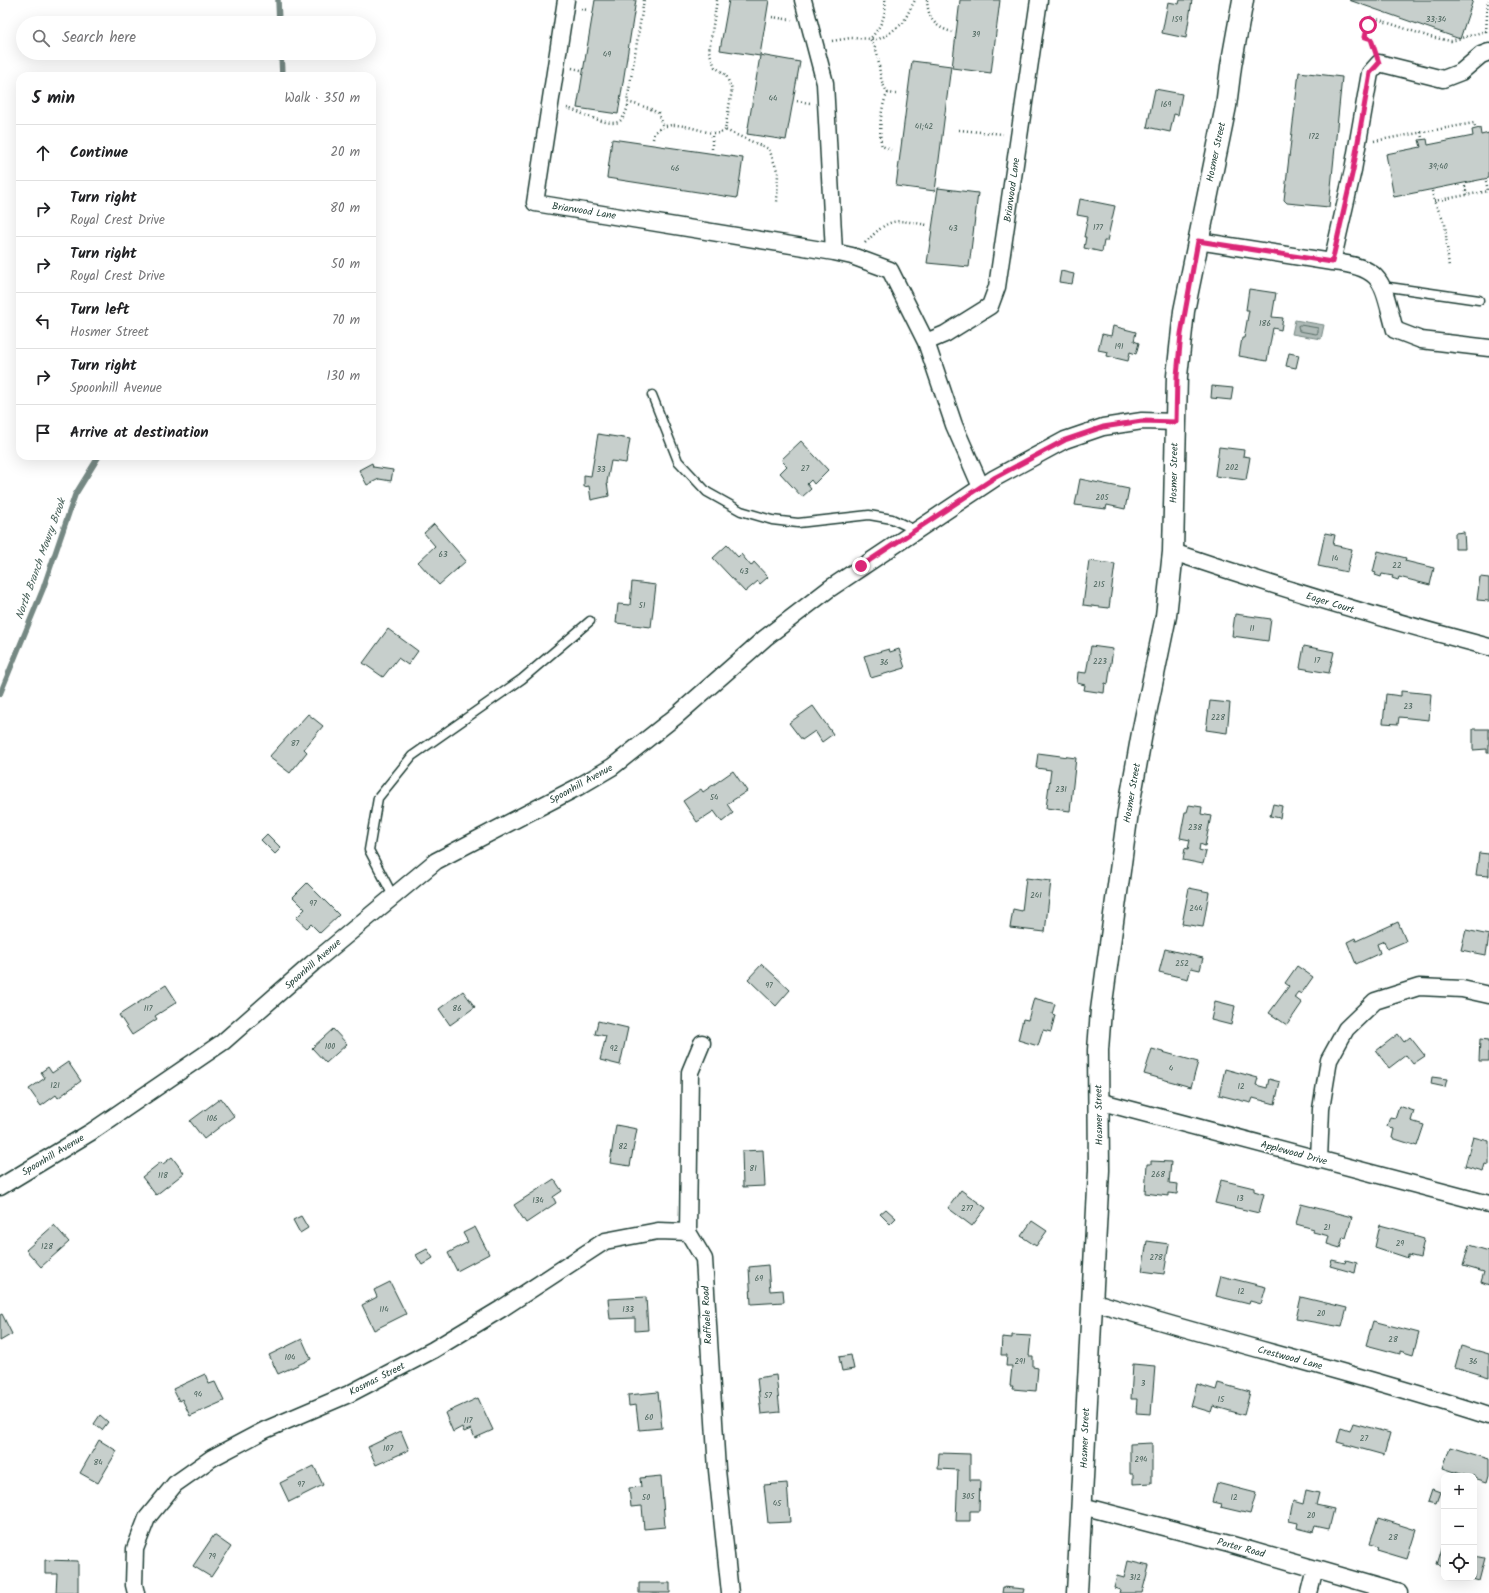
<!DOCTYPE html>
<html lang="en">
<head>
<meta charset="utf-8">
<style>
	:root { --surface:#fff; --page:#f2f2f2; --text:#202124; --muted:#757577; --line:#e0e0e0 }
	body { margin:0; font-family:Kalam,sans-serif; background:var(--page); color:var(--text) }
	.controls { position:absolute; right:12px; bottom:12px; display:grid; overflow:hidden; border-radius:8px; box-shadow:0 4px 16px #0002 }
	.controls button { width:36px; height:36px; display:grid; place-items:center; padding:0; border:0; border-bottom:1px solid var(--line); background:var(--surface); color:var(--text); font:20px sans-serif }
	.stop { position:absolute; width:12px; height:12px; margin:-9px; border:3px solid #db2777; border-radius:50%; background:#fff }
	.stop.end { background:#db2777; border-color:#fff; box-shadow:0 1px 4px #0008 }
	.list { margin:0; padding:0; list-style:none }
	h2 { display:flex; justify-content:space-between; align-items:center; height:52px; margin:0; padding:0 16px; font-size:17px }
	h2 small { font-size:13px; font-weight:400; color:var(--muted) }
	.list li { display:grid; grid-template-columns:26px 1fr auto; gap:12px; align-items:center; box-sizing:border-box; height:56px; padding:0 16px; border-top:1px solid var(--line) }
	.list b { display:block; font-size:15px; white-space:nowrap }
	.list p { margin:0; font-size:13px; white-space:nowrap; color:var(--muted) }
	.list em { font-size:13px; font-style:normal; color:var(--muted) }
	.icon { flex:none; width:22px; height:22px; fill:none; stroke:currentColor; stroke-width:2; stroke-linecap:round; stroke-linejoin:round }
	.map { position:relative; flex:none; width:1489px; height:1593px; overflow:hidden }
	.search { position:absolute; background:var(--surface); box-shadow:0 4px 16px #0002; left:16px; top:16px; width:360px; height:44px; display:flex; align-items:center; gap:10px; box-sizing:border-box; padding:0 14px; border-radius:22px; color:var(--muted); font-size:15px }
	.panel { position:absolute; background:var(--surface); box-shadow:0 4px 16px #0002; left:16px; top:72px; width:360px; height:388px; border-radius:12px }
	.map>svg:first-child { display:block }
	.water { fill:#afbab7; stroke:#758883 }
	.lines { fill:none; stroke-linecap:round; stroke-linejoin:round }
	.shore { stroke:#596f68; stroke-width:1 }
	.stream { stroke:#758883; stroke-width:5.5 }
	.building { fill:#c7cfcc; stroke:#1f3d34 }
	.service-casing { stroke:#1f3d34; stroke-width:11 }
	.minor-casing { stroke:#1f3d34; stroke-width:19 }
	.tertiary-casing { stroke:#1f3d34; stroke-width:23 }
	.path { stroke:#1f3d34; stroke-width:2.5; stroke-dasharray:1 3; stroke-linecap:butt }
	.service { stroke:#fff; stroke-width:8 }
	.minor { stroke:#fff; stroke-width:16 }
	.tertiary { stroke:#fff; stroke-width:20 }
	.route { stroke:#db2777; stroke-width:5 }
	.labels { text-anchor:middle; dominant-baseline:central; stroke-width:3; stroke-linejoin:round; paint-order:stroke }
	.number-label { font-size:8px; fill:#49625a }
	.street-label { font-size:10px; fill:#1f3d34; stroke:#fff }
	.water-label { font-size:11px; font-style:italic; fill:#4a625b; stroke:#fff }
</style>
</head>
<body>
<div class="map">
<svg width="1489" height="1593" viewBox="0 0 1489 1593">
	<rect width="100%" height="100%" fill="#fff"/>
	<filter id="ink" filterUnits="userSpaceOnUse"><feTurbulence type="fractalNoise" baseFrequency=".025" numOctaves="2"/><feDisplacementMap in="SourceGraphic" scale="8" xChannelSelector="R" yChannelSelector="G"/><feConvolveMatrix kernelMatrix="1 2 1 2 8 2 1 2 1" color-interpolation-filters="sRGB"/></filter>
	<g filter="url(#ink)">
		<!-- water -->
		<path class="water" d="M1295 320 1324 325 1321 339 1292 334Z"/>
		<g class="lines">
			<!-- shore -->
			<path class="shore" d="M1300 325 1318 328V333L1316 334 1299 331 1298 326Z"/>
			<!-- stream -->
			<path class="stream" d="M278 0 279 23
				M281 53 282 76
				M0 694 43 589 75 495 99 456"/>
		</g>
		<!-- building -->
		<path class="building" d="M595 0H636L618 114 577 108Z
			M729 0H769L760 55 800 62 786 140 747 134 760 56 720 50Z
			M960 0H1000L991 73 952 68Z
			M1180 0H1192L1186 38 1162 33 1168 2 1179 4Z
			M1349 0H1473L1460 39Z
			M912 61 951 66 935 191 896 186Z
			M1299 72 1342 77 1329 207 1287 203 1284 200Z
			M1155 89 1182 94 1178 115 1174 114 1170 132 1147 127Z
			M1480 128 1481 135 1489 133V178L1394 197 1386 154 1421 147 1419 140 1427 139 1428 145 1473 136 1472 130Z
			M612 139 743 158 737 198 607 178Z
			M938 188 978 193 969 267 927 263Z
			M1080 199 1115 206 1107 241H1104L1102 252 1084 248 1086 237H1084L1088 217 1077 215Z
			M1061 271 1074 274 1072 284 1059 282Z
			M1249 289 1276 293 1272 317 1283 318 1281 330 1273 328 1267 361 1239 356 1242 338H1244L1249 310H1246Z
			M1113 326 1136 332 1134 341 1139 343 1136 354 1130 352 1128 361 1107 356 1108 352 1098 350 1102 334 1111 336Z
			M1289 353 1299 355 1296 368 1286 366Z
			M1212 386 1233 388 1231 400 1211 398Z
			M598 434 630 439 626 463 611 461 607 482 609 496 591 500 589 486 584 487V475L591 476Z
			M801 441 828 470 814 484 811 480 807 484 811 489 802 497 780 473 787 466 781 460Z
			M1219 447 1244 450 1243 456 1250 457 1246 480 1215 476Z
			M372 463 373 467 393 470 391 481 379 479 367 485 359 470Z
			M1080 479 1129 489 1125 509 1107 505 1106 509 1075 505Z
			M434 524 466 561 439 585 418 562 435 546 424 533Z
			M1464 532 1465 549H1455V533Z
			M1325 533 1335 535 1333 545 1352 549 1347 572 1318 566Z
			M727 545 738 557 741 554 751 566 754 562 768 577 760 584 758 581 745 592 713 558Z
			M1378 551 1406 558 1405 561 1434 568 1430 585 1399 577 1398 580 1392 578 1393 576 1382 574 1381 577 1375 575 1376 573 1373 572Z
			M1089 561 1115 564 1109 608 1083 605Z
			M1480 577 1489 578V601L1477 600Z
			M632 582 656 585 651 627 616 623 618 604 630 605Z
			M1235 614 1271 619 1268 641 1232 636Z
			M388 629 418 651 408 665 398 658 383 677 363 663Z
			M1091 646 1113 649 1108 684 1105 683 1104 693 1084 690 1085 685 1077 683 1078 672 1086 673Z
			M1304 646 1334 652 1329 673 1300 668Z
			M889 649 890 652 899 649 905 668 871 678 864 656Z
			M1401 691 1431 694 1429 720 1399 717 1398 724 1383 723 1386 694 1401 696Z
			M1210 701 1230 703 1227 733 1206 730Z
			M813 706 833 734 822 742 815 731 802 740 789 723Z
			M308 714 323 726 304 749 307 752 290 773 269 757Z
			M1473 729H1489V753H1487V749L1473 750Z
			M1038 753 1076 758 1070 811 1046 808 1051 770 1036 768Z
			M733 771 747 791 727 804 733 813 722 822 714 811 697 822 683 801 701 789 703 792Z
			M1273 804 1282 806 1280 818 1270 816Z
			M1189 805 1202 807 1201 814 1211 816 1205 846 1200 844 1199 850 1206 852 1203 864 1183 860 1185 848 1188 849 1190 840 1180 838 1185 812H1187Z
			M267 834 281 848 275 854 261 840Z
			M1479 853 1489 854V876L1476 875Z
			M1026 878 1051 881 1045 932 1010 928 1013 909 1022 911Z
			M307 883 339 915 320 933 311 924 307 928 296 918 305 909 293 897Z
			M1189 888 1209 892 1203 927 1182 924Z
			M1398 922 1406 941 1387 949 1384 941 1377 944 1380 953 1356 964 1347 942 1355 938 1356 941Z
			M1466 930 1489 935 1486 955 1461 950Z
			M1165 949 1203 958 1200 970 1191 968 1188 979 1159 972Z
			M762 964 790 990 776 1006 748 979Z
			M1297 966 1313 977 1301 994 1298 992 1294 997 1302 1003 1287 1025 1269 1013 1289 986 1285 983Z
			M166 985 177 1002 155 1016 157 1019 132 1035 119 1015Z
			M463 991 475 1007 450 1025 439 1009Z
			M1034 998 1055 1004 1052 1014 1055 1015 1051 1032 1043 1030 1038 1046 1018 1040 1023 1019 1028 1020Z
			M1215 1001 1235 1006 1231 1025 1211 1020Z
			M598 1021 628 1028 620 1065 600 1060 606 1036 595 1034Z
			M333 1029 347 1044 326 1063 312 1048Z
			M1398 1034 1404 1042 1410 1037 1425 1056 1413 1064 1406 1055 1389 1068 1376 1051Z
			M1480 1039 1489 1040V1061H1479Z
			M1152 1049 1198 1062 1191 1087 1144 1074Z
			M68 1062 81 1081 58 1098 56 1095 41 1106 29 1089 45 1078 41 1072 48 1067 52 1073Z
			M1225 1069 1258 1078 1256 1085 1267 1088 1269 1079 1280 1082 1275 1104 1253 1098 1251 1103 1219 1095Z
			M1432 1077 1447 1079 1445 1087 1431 1084Z
			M221 1098 234 1116 204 1139 190 1121Z
			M1399 1106 1414 1111 1411 1121 1424 1125 1417 1146 1392 1138 1394 1129 1387 1126 1390 1117 1395 1118Z
			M616 1125 637 1129 630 1166 610 1163Z
			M1473 1137 1489 1141V1165L1485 1164 1483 1171 1465 1166Z
			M763 1150 765 1186 743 1187 742 1151Z
			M172 1157 184 1173 156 1195 142 1177 161 1162 163 1164Z
			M1151 1161 1171 1162 1169 1183 1178 1184 1177 1194 1168 1193V1196L1145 1193 1147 1164H1151Z
			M554 1179 562 1191 553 1197 556 1203 526 1223 514 1205Z
			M1221 1180 1254 1188V1191L1264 1194 1259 1213 1215 1203Z
			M961 1190 986 1208 972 1226 948 1208Z
			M1301 1204 1352 1217 1346 1238 1343 1237 1340 1248 1327 1244 1329 1236 1313 1232 1314 1229 1296 1224Z
			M886 1209 896 1218 890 1224 880 1214Z
			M301 1216 308 1228 300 1233 293 1220Z
			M1032 1221 1047 1231 1036 1246 1021 1236Z
			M54 1225 69 1242 41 1267 26 1250Z
			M1380 1225 1414 1234V1236L1424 1239 1420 1258 1408 1255V1258L1375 1247Z
			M475 1227 489 1254 457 1271 448 1253 468 1242 463 1233Z
			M1147 1241 1169 1244 1164 1274 1142 1271Z
			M1469 1245 1489 1251V1285L1481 1282 1484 1272 1463 1266Z
			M427 1249 433 1258 422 1265 416 1255Z
			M1332 1260 1345 1263 1346 1260 1357 1263 1355 1273 1330 1266Z
			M768 1265 770 1291 783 1290 784 1302 751 1304 749 1267Z
			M1221 1276 1266 1287 1261 1304 1250 1301 1249 1304 1216 1296Z
			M390 1282 406 1314 374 1330 362 1305 377 1297 374 1290Z
			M646 1297 648 1330 635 1331V1318L610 1319 608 1299Z
			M1301 1297 1347 1308 1342 1327 1296 1319Z
			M2 1314 12 1334 0 1341V1315Z
			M1373 1321 1419 1333 1413 1355 1400 1351V1354L1366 1345Z
			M1012 1335 1031 1336 1029 1356H1033V1367L1038 1368 1036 1391 1012 1389 1013 1386H1010L1012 1366H1006L1007 1355H1001L1002 1337 1012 1338Z
			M302 1339 311 1359 278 1374 269 1355Z
			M1461 1346 1489 1354V1377L1455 1367Z
			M851 1355 854 1369 842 1371 839 1357Z
			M1133 1364 1155 1366 1151 1414 1136 1413 1137 1399H1131Z
			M205 1374 209 1384 215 1382 224 1401 190 1416 182 1399 179 1401 173 1389Z
			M776 1375 780 1412 761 1414 757 1378Z
			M1218 1383 1250 1392 1244 1415 1213 1406 1211 1412 1191 1406 1197 1384 1216 1390Z
			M658 1392 662 1428 639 1430 636 1405 629 1406 628 1395Z
			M478 1398 493 1430 475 1438 471 1429 464 1432 462 1427 453 1432 445 1413Z
			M100 1415 108 1422 102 1430 94 1424Z
			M1353 1423 1390 1433 1384 1455 1337 1442 1341 1428 1350 1431Z
			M401 1431 409 1450 376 1465 368 1447Z
			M99 1440 117 1451 98 1483 80 1473Z
			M1152 1443V1483L1133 1484V1474H1130V1444Z
			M1450 1447 1489 1459V1475L1487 1482 1474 1478V1476H1467L1443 1468Z
			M939 1453 970 1454V1480H980L979 1511H970V1521H956L958 1470 938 1469Z
			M314 1466 323 1485 289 1502 280 1483Z
			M661 1476 665 1527 644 1529 642 1506 631 1507 629 1488 641 1487 640 1478Z
			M787 1483 790 1522 768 1523 764 1485Z
			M1217 1483 1256 1493 1250 1514 1220 1507 1221 1504 1212 1502Z
			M1432 1489 1440 1492 1436 1503 1428 1501Z
			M1306 1490 1319 1493 1316 1505 1334 1509 1329 1529 1315 1526 1313 1532 1297 1528 1298 1523 1289 1521 1293 1501 1303 1504Z
			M1378 1518 1416 1530 1407 1559 1377 1550 1378 1547 1370 1544Z
			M214 1535 231 1547 211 1577 193 1566Z
			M1444 1541V1567L1437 1565Z
			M1474 1556 1484 1558 1478 1581 1468 1578H1474Z
			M45 1560 78 1561V1593H56L57 1574H45Z
			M1128 1561 1149 1566 1142 1593H1119L1120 1590 1114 1588 1117 1576 1124 1578Z
			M639 1583H670V1593H639Z
			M1003 1587 1024 1589 1023 1593H1002Z"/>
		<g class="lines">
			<!-- service casing -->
			<g class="service-casing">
				<path id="service" d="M1382 286 1479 300
					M652 395 678 461 707 492 741 511 772 520 798 523 869 515 892 519 915 530
					M393 896 369 850 378 798 412 756 522 679 590 621"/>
			</g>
			<!-- minor casing -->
			<g class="minor-casing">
				<path id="minor" d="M566 0 535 203 834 252 852 256 890 270 926 342 954 425 981 487
					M803 0 825 83 834 252
					M1489 52 1481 55 1461 72 1443 79 1379 63 1370 73 1353 170 1332 262C1386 267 1382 285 1395 330L1421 340 1489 348
					M1198 241 1332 262
					M926 342 945 334 990 306 997 287 1039 0
					M1173 552C1277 587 1382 619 1489 647
					M702 1043 690 1072 688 1232 704 1259 717 1470 730 1593
					M1098 1101 1489 1204
					M1319 1160 1321 1109 1329 1060 1346 1029 1375 1001 1419 987 1462 989 1489 995
					M0 1187 91 1132 223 1042 313 963 436 861 578 787 612 767 675 717 765 638 829 589 995 478 1065 440 1103 427 1142 421 1176 422
					M1092 1301C1223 1342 1358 1373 1489 1416
					M1082 1506 1229 1544 1399 1593
					M136 1593 134 1585 135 1549 147 1518 175 1484 212 1458 265 1430 349 1394 433 1350 501 1309 605 1241 658 1231 688 1232
					M1309 1593 1315 1569"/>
			</g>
			<!-- tertiary casing -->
			<g class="tertiary-casing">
				<path id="tertiary" d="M1077 1593 1099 1170 1098 1050 1101 1010 1128 812 1142 733 1166 616 1173 552 1177 376 1184 311 1226 106 1231 66 1243 0"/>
			</g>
			<!-- path -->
			<path class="path" d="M644 0 627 102 649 108 658 113 663 127
				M717 0 709 51 715 67 726 75 732 90 725 130 769 149 778 173 777 203
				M885 0C887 15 880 28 870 39 884 57 874 74 888 93L896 94
				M927 0C928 18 934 27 952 32
				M581 9 588 10
				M772 17 792 20
				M1486 32 1488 0
				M832 41 851 38 879 39 887 35 903 23 915 0
				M1374 48 1371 39 1365 37 1371 17 1430 37 1451 41 1486 31
				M572 68 581 70
				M888 93C881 103 878 134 882 146L891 150
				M797 101 810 103
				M567 108C579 111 612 130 621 120 625 116 627 109 629 103
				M959 130 1003 134
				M1421 132 1422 138
				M653 139 654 133C676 111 713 143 725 130
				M1374 141 1474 123 1475 127
				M712 149V134
				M1486 181 1488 191
				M1465 186 1467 195
				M1432 191 1434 201 1445 224 1449 268
				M1434 201 1489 191
				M865 243C890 217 894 219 927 225"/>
			<!-- service -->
			<use href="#service" class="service"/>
			<!-- minor -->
			<use href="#minor" class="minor"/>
			<!-- tertiary -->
			<use href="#tertiary" class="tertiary"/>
		</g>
	</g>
	<g class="lines" filter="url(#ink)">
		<!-- route -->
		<path class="route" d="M861 566 994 478 1065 440 1103 427 1142 421 1176 422 1177 376 1181 334 1198 241 1332 262 1353 170 1370 73 1379 63 1371 39 1365 37 1368 25"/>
	</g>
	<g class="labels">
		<!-- number labels -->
		<g class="number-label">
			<text x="1177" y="19">159</text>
			<text x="1436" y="19">33;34</text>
			<text x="976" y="34">39</text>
			<text x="607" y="54">49</text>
			<text x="773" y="98">44</text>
			<text x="1166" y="104">169</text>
			<text x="924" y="126">41;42</text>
			<text x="1314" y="136">172</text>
			<text x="1438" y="166">39;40</text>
			<text x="675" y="168">46</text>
			<text x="1098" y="227">177</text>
			<text x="953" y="228">43</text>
			<text x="1265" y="323">186</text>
			<text x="1119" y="346">191</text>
			<text x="1232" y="467">202</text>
			<text x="805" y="468">27</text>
			<text x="601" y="469">33</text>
			<text x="1102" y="497">205</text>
			<text x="443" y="554">63</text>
			<text x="1335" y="558">14</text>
			<text x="1397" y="565">22</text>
			<text x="744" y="571">43</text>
			<text x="1099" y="584">215</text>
			<text x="642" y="605">51</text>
			<text x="1252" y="628">11</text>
			<text x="1317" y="660">17</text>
			<text x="1100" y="661">223</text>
			<text x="884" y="662">36</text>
			<text x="1408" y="706">23</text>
			<text x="1218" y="717">228</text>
			<text x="295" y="743">87</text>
			<text x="1061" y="789">231</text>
			<text x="714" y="797">54</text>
			<text x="1195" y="827">238</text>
			<text x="1036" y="895">241</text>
			<text x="313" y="903">97</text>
			<text x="1196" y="908">244</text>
			<text x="1182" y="963">252</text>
			<text x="769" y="985">97</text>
			<text x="148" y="1008">117</text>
			<text x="457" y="1008">86</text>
			<text x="330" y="1046">100</text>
			<text x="614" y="1048">92</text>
			<text x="1171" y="1068">4</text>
			<text x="55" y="1085">121</text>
			<text x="1241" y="1086">12</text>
			<text x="212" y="1118">106</text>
			<text x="623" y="1146">82</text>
			<text x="753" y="1168">81</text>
			<text x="1158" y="1174">268</text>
			<text x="163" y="1175">118</text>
			<text x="1240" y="1198">13</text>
			<text x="538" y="1200">134</text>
			<text x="967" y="1208">277</text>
			<text x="1327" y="1227">21</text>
			<text x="1400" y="1243">29</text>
			<text x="47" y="1246">128</text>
			<text x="1156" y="1257">278</text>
			<text x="759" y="1278">69</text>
			<text x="1241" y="1291">12</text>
			<text x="384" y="1309">114</text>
			<text x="628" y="1309">133</text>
			<text x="1321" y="1313">20</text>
			<text x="1393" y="1339">28</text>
			<text x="290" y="1357">104</text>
			<text x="1020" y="1361">291</text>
			<text x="1473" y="1361">36</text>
			<text x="1143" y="1383">3</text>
			<text x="198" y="1394">94</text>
			<text x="768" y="1395">57</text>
			<text x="1221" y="1399">15</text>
			<text x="649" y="1417">60</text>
			<text x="468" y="1420">117</text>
			<text x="1364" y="1438">27</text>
			<text x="388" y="1448">107</text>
			<text x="1141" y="1459">294</text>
			<text x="98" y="1462">84</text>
			<text x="301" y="1484">97</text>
			<text x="968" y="1496">305</text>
			<text x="646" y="1497">50</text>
			<text x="1234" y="1497">12</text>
			<text x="777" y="1503">45</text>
			<text x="1311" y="1515">20</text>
			<text x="1393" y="1537">28</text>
			<text x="212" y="1556">79</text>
			<text x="1135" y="1577">312</text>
		</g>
		<!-- street labels -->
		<g class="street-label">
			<text transform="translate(1216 152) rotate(-78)">Hosmer Street</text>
			<text transform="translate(1012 190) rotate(-82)">Briarwood Lane</text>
			<text transform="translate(584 211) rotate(9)">Briarwood Lane</text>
			<text transform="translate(1174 473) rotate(-89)">Hosmer Street</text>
			<text transform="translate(1330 603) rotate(17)">Eager Court</text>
			<text transform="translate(581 784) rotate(-29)">Spoonhill Avenue</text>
			<text transform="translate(1132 793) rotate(-80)">Hosmer Street</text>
			<text transform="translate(313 964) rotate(-41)">Spoonhill Avenue</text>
			<text transform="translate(1099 1115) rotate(-91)">Hosmer Street</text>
			<text transform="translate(1294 1153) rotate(15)">Applewood Drive</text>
			<text transform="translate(53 1155) rotate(-31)">Spoonhill Avenue</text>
			<text transform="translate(707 1315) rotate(-93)">Raffaele Road</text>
			<text transform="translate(1290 1358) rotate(15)">Crestwood Lane</text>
			<text transform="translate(377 1379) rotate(-27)">Kosmas Street</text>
			<text transform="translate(1085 1438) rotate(-88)">Hosmer Street</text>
			<text transform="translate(1241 1548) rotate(15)">Porter Road</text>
		</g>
		<!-- water labels -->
		<g class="water-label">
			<text transform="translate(41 559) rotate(-70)">North Branch Mowry Brook</text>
		</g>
	</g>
</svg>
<div class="controls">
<button>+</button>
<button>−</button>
<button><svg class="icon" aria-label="locate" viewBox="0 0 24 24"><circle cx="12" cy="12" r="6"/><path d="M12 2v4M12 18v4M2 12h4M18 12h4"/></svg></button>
</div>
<div class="stop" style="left:1368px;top:25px"></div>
<div class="stop end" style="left:861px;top:566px"></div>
<div class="search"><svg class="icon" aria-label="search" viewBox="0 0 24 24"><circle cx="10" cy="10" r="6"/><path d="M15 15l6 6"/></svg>Search here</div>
<section class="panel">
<h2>5 min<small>Walk · 350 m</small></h2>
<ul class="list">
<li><svg class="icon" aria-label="ahead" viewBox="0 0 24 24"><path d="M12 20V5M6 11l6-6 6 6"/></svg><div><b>Continue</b></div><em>20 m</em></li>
<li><svg class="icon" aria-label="right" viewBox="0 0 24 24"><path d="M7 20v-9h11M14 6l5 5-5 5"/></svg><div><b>Turn right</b><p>Royal Crest Drive</p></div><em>80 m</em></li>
<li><svg class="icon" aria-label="right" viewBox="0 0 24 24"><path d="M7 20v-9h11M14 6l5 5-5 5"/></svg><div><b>Turn right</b><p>Royal Crest Drive</p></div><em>50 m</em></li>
<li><svg class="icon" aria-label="left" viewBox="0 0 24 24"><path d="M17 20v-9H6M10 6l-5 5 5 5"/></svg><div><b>Turn left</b><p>Hosmer Street</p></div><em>70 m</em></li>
<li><svg class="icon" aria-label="right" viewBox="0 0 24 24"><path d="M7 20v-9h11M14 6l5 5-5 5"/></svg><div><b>Turn right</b><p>Spoonhill Avenue</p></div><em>130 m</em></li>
<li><svg class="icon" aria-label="arrive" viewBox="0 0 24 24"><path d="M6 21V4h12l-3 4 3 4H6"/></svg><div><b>Arrive at destination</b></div></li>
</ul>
</section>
</div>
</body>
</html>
